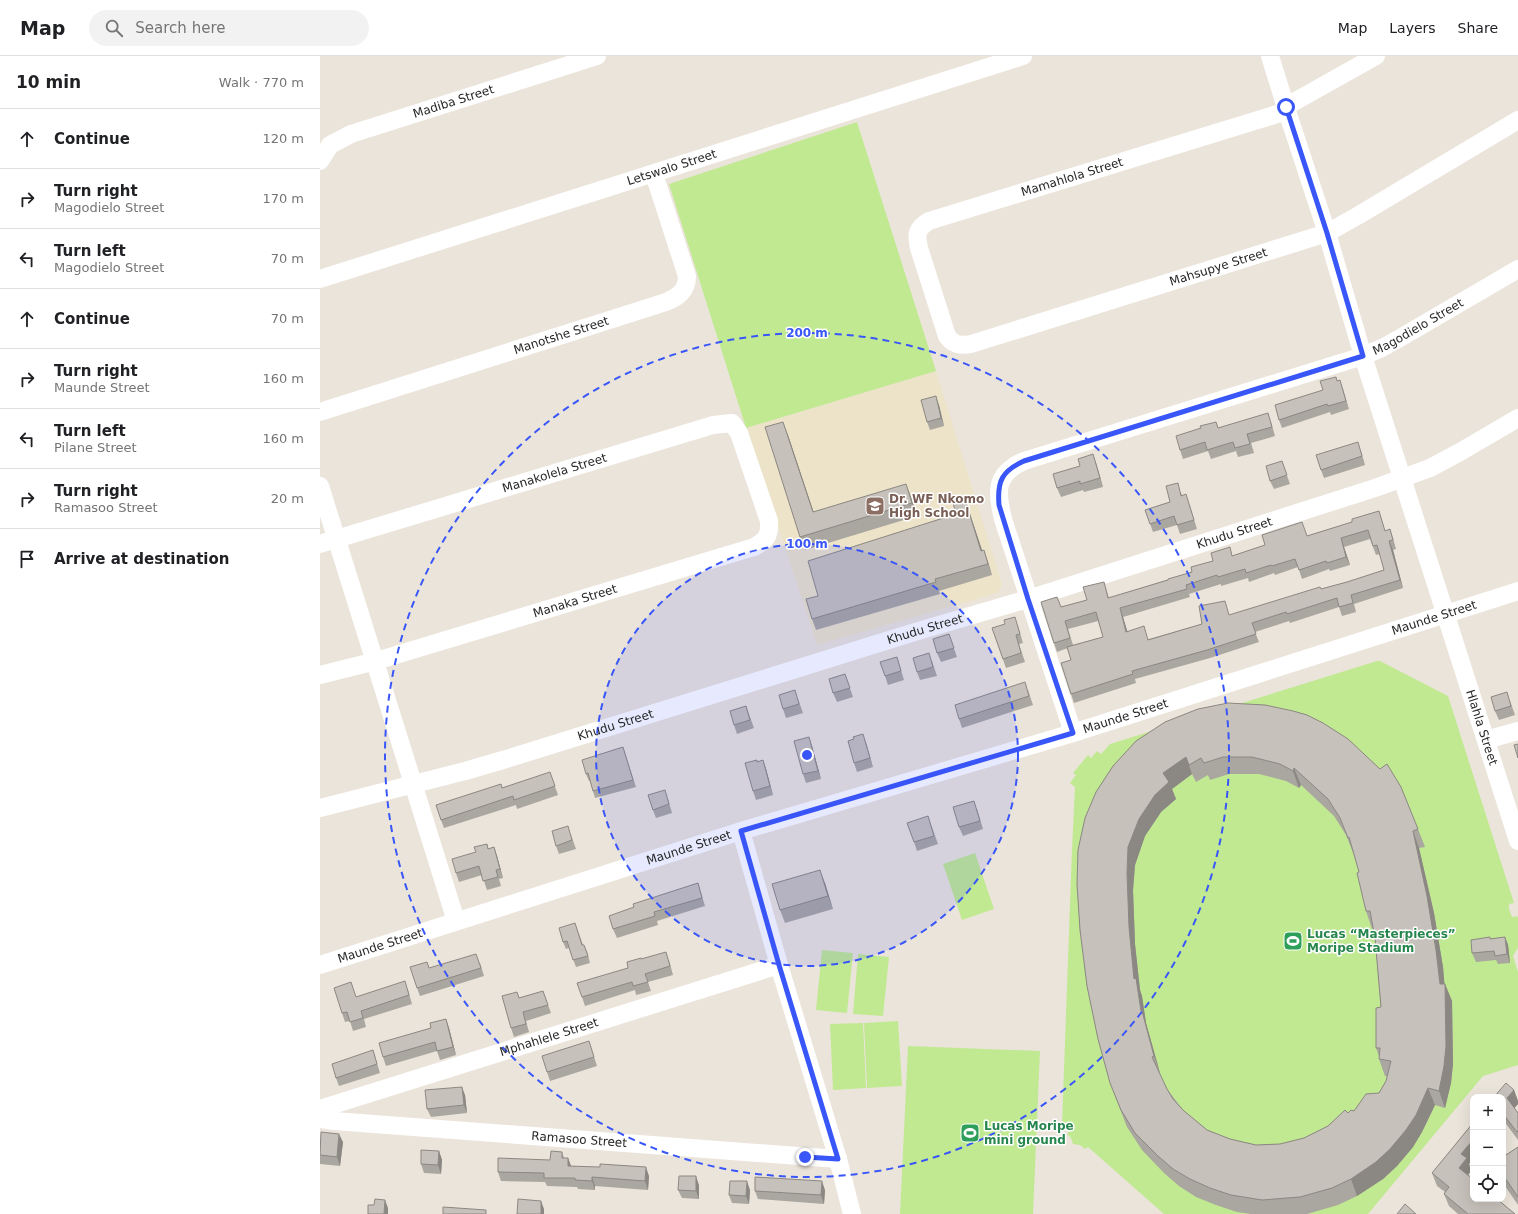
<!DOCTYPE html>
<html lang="en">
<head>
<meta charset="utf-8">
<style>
	:root { --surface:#fff; --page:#f2f2f2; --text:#202124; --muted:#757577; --line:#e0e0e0 }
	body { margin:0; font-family:"DejaVu Sans",sans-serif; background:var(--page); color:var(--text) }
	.controls { position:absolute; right:12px; bottom:12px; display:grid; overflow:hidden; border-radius:8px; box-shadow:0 4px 16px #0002 }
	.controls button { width:36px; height:36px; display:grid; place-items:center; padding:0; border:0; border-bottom:1px solid var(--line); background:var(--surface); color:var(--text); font:20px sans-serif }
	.stop { position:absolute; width:12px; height:12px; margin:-9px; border:3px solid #3956f9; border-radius:50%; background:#fff }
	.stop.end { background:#3956f9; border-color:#fff; box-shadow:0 1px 4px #0008 }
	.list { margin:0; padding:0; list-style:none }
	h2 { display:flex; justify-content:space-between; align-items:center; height:52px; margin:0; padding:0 16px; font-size:17px }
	h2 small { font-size:13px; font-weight:400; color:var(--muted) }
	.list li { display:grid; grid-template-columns:26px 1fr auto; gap:12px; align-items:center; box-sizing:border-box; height:60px; padding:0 16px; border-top:1px solid var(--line) }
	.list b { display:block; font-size:15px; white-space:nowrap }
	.list p { margin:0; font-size:13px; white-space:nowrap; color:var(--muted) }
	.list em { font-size:13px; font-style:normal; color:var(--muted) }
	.icon { flex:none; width:22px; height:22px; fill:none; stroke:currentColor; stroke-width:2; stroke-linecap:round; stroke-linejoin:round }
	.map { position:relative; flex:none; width:1198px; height:1158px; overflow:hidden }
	header { display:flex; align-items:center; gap:24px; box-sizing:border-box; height:56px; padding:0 20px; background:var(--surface); border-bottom:1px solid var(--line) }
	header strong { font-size:19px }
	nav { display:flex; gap:22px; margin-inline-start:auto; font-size:14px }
	.search { width:280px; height:36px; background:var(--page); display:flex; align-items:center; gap:10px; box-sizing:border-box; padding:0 14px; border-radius:22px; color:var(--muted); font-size:15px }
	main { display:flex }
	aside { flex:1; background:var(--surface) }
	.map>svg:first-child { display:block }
	.education { fill:#ede3c9 }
	.pitch { fill:#c1e992 }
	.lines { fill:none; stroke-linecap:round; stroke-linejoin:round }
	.minor { stroke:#fff; stroke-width:18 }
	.wall { fill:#aaa6a0; fill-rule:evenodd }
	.shaded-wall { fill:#8b8782 }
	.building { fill:#c6c1ba; stroke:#8b8782; fill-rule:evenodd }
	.route { stroke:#3956f9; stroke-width:5 }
	.ring { fill:none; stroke:#3956f9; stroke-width:2; stroke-dasharray:7 5 }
	.labels { text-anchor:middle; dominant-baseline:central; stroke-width:3; stroke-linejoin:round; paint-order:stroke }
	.street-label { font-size:12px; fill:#282828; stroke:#fff }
	.education-label { font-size:12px; font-weight:bold; fill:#785e54; stroke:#fff; text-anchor:start }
	.leisure-label { font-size:12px; font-weight:bold; fill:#27864d; stroke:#fff; text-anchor:start }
	.centre { fill:#3956f9; stroke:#fff; stroke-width:2 }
	.ring-label { font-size:12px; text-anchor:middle; font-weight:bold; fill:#3956f9; stroke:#fff; stroke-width:3; stroke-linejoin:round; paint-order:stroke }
</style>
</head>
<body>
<header>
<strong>Map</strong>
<div class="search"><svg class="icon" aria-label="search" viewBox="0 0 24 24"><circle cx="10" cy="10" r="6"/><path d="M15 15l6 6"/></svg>Search here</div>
<nav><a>Map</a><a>Layers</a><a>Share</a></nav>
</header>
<main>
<aside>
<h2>10 min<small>Walk · 770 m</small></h2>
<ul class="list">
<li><svg class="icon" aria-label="ahead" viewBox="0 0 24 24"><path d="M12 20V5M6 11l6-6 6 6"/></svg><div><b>Continue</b></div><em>120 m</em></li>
<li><svg class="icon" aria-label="right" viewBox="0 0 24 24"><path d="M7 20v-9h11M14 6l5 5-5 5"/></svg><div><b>Turn right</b><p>Magodielo Street</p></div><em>170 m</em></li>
<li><svg class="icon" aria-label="left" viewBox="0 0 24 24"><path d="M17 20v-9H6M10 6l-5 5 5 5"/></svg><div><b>Turn left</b><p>Magodielo Street</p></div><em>70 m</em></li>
<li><svg class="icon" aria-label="ahead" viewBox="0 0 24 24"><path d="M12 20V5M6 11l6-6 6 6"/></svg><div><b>Continue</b></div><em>70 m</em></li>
<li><svg class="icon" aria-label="right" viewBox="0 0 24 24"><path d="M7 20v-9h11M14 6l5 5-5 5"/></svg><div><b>Turn right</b><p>Maunde Street</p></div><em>160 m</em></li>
<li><svg class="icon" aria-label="left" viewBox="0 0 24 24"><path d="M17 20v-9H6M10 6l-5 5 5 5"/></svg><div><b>Turn left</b><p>Pilane Street</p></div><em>160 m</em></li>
<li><svg class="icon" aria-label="right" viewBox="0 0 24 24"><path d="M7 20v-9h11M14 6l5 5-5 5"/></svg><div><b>Turn right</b><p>Ramasoo Street</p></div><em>20 m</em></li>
<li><svg class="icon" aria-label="arrive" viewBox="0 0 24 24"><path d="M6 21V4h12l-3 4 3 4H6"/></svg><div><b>Arrive at destination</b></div></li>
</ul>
</aside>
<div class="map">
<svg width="1198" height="1158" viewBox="0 0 1198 1158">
	<rect width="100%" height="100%" fill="#ebe4da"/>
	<!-- education -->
	<path class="education" d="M616 315 682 528 678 537 497 589 426 372Z"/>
	<!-- pitch -->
	<path class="pitch" d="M537 66 616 315 426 372 349 128Z
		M1057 605H1060L1128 640 1194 847 1189 848V853L1192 861 1197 860 1198 862V892L1193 900 1198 916V1009L1163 1020 1048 1158H844L768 1091 765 1093 760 1089 753 1088 751 1082 747 1078 749 1075 742 1068 752 793 755 731 750 727 756 719 753 717 768 699 771 702 777 695 781 698 790 688Z
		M655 797 674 853 642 864 623 808Z
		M502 894 533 897 527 957 496 954Z
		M538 898 569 901 563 960 533 958Z
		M578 965 582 1030 547 1032 544 967Z
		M543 967 546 1032 513 1034 510 968Z
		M588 990 720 995 713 1158H580Z"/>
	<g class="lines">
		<!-- minor -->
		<g class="minor">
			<path id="s1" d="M950 0 967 55 1007 177 1043 300 1198 785"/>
			<path d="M965 51 1056 0"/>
			<path id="s2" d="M967 55 609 165C596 173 596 178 599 192L627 280C633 289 641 290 651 288L1007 177 1039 159 1198 64"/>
			<path id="s3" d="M0 105 10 89 31 78 277 0"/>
			<path id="s4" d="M0 223 703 0"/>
			<path id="s5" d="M0 356 346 246C358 241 367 235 367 220L334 118"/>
			<path d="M0 430 136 865"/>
			<path id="s6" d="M0 488 393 369 412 367 419 377 449 465C450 479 447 484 434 491L56 605 0 619"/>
			<path id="s7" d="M753 677 683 463C676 435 675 418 704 405L1043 300 1062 292 1080 282 1198 213"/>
			<path d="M1166 684 1198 675"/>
			<path id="s8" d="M0 752 145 715 183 704 598 575 708 543 1055 432 1110 412 1140 396 1198 362"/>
			<path d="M421 775 459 909 518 1103 532 1158"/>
			<path id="s9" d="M0 909 421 775 753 677 1198 535"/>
			<path id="s10" d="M0 1053 459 909"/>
			<path id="s11" d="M0 1063 14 1065 518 1103"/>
		</g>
	</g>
	<!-- wall -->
	<path class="wall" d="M1017 325 1023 333 1029 353 1011 359 1010 356 962 372 959 364 1003 334Z
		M619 349 624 370 610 374 607 366Z
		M896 366 898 372 951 366 955 380 931 387 934 397 918 401 916 395 891 403 888 395 863 403 860 394 881 372Z
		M468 379 493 456 591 441 597 460 485 494 480 481Z
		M1041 395 1045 409 1004 422 1001 414Z
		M776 407 783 431 764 436 763 434 741 441 737 432Z
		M965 414 970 428 954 433 950 425Z
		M861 436 862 440 869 447 877 473 860 478 857 469 833 476 825 454 850 446Z
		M645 443 662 494 668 506 672 519 619 535 620 538 496 574 492 563 498 540 636 458Z
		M1059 455 1065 475 1070 473 1073 482 1076 493 1073 494 1083 532 1034 548 1036 556 1022 560 1019 551 970 567 969 565 935 576 939 586 890 602 815 623 816 627 754 647 751 638V604L748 592 737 596 734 587 741 551 767 544 784 526 789 542 872 516 913 500 987 480 1032 466ZM1050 483 1056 499 1060 498 1064 514 1027 526 1001 533 910 559 882 568 829 583 807 575 803 561 870 541 869 538 901 528V530L928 522 929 526 954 517 955 519 978 511 982 523 1009 513 1010 515 1030 509 1024 491ZM778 565 783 581 753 589 748 573Z
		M698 570 703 587 699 588 705 606 686 612 672 572Z
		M632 587 637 601 621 606 617 597Z
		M577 601 584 624 568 629 565 620Z
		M612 605 617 620 600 624 597 616Z
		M525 618 533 641 517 646 513 637Z
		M708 634 713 649 642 672 639 663Z
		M478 643 483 657 466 662 463 653Z
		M1190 645 1195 659 1179 664 1175 655Z
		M426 650 434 672 417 678 414 669Z
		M878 653 1098 773 1105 791 1099 792 1114 857 1123 911 1124 928H1125L1132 945 1133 1008 1131 1027 1125 1052 1115 1049 1102 1076 1093 1091 1077 1110 1063 1123 1037 1140 1018 1149 987 1158H931L917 1156 896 1149 876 1141 859 1130 844 1117 822 1094 807 1071 790 1027 760 874ZM872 718 876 726 888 719 890 724 909 718H939L966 725 979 732 981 729 1014 760 1026 779 1034 799 1039 816 1046 855 1052 873 1053 872 1055 882 1061 951 1056 992 1059 1000V1003L1065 1020H1067L1066 1025 1059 1037 1034 1055 1028 1057 1008 1070 984 1082 960 1088 936 1089 910 1083 887 1074 863 1054 847 1033 839 1017H840L826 967 822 940 820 934 815 888 813 834 815 809 825 780 841 756 856 743 852 733Z
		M489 681 492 690 501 723 486 727 483 718Z
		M546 687 553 711 537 716 534 707Z
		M303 691 316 731 275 742 270 725H269L266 718Z
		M443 704 446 713 453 739 436 744 433 735Z
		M233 725 238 739 197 753 196 749 124 772 121 764 182 732Z
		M348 743 352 757 336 762 333 754Z
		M657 753 663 773 643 780 639 771Z
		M608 760 618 788 597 795 594 786Z
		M251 779 256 793 239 798 236 790Z
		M167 788 168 793 174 791 177 800 183 822 179 823 181 830 167 834 162 819 139 826 136 817 156 796Z
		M378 827 385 850 337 865 338 869 297 882 293 873 314 851Z
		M505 827 513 853 465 867 460 854Z
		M255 867 263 889 267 895 270 907 256 911 249 892 246 893 243 886Z
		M1185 881 1188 889 1190 907 1178 908 1176 904 1156 906 1152 897 1170 883Z
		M322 903 349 904 353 919 328 926 331 935 316 939 315 934 265 950 262 941Z
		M107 906 109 912 160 907 164 920 100 940 97 932Z
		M88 934 92 948 44 963 46 971 33 975 30 965 25 966 22 957 36 941Z
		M223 935 231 957 206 965 209 976 194 981 191 972 199 942Z
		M126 963 129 972 136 999 120 1004 117 995 66 1010 63 1001Z
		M269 985 277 1010 230 1025 227 1016Z
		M53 994 60 1017 19 1030 16 1022Z
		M1194 1034 1198 1045V1048L1194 1052 1198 1057V1084L1184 1065 1183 1066V1041Z
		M145 1039 147 1057 111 1061 107 1053Z
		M1153 1067V1102L1149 1108 1151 1115 1148 1119 1195 1158H1138L1129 1150 1124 1138 1125 1136 1117 1130 1112 1117Z
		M0 1083 23 1086 20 1110 0 1108Z
		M1198 1091V1149L1183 1127V1101Z
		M119 1095 122 1104 121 1118 104 1117 101 1108Z
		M242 1096 244 1102H248L251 1110 329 1120 328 1134 275 1130V1134L258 1133 257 1131 227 1130 225 1126 181 1125 178 1116 230 1104Z
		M379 1129V1143L362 1142 358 1134Z
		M430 1134 429 1148 412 1147 409 1139Z
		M505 1134 504 1148 438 1143 435 1135Z"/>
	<!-- shaded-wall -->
	<path class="shaded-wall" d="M616 340 619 349 624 370 621 362Z
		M463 366 468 379 498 469 493 456Z
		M773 398 776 407 783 431 780 422Z
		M586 428 591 441 597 460 592 447Z
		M645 443 666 506 661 495Z
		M1021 482 1030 509 1026 501Z
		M1069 485 1073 494 1083 532 1080 524Z
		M664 494 668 506 672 519 668 508Z
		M800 552 803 561 810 584 806 576Z
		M543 678 546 687 553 711 550 702Z
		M489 681 492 690 501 723 498 715Z
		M866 701 872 718 852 733 856 743 841 756 825 780 815 809 813 834 815 888 820 934 822 940 826 967 840 1017 834 1000 821 955 814 923 809 871 807 817 808 791 819 763 843 717Z
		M443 704 446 713 453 739 450 730Z
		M974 712 981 729 979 732 973 715Z
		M1093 775 1099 792 1114 857 1123 911 1126 944 1125 928 1132 945 1133 1008 1131 1027 1125 1052 1119 1035 1120 928Z
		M174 791 177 800 183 822 180 813Z
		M500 814 505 827 513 853 508 840Z
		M1185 881 1188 889 1190 907 1187 898Z
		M126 963 129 972 136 999 133 991Z
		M142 1031 145 1039 147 1057 144 1049Z
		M1108 1032 1115 1049 1102 1076 1093 1091 1077 1110 1063 1123 1037 1140 1031 1123Z
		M1194 1034 1198 1045V1048L1192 1055 1187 1042Z
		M19 1078 23 1086 20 1110 17 1101Z
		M1153 1084V1102L1149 1108 1151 1115 1144 1124 1139 1112 1141 1098Z
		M119 1095 122 1104 121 1118 118 1109Z
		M248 1102 251 1110H248Z
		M326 1111 329 1120 328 1134 325 1125Z
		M376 1120 379 1129V1143L376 1135Z
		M272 1121 275 1130V1134L272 1125Z
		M427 1125 430 1134 429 1148 426 1140Z
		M502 1125 505 1134 504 1148 501 1139Z
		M65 1144 68 1152V1158H64Z
		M221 1145 224 1153V1158H221Z"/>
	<!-- building -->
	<path class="building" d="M1016 321 1017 325 1020 324 1026 345 1008 350 1007 348 959 364 955 349 1003 334 1000 325Z
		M616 340 621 362 607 366 601 344Z
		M948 357 952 371 927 378 930 388 915 392 913 386 887 394 885 386 860 394 856 380 881 372 880 370 896 366 898 372Z
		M463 366 493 456 586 428 592 447 480 481 445 371Z
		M1038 386 1042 400 1001 414 996 399Z
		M773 398 780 422 760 428V425L737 432 733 418 760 410 758 403Z
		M962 405 967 419 950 425 946 410Z
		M858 427 861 440 866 438 874 464 857 469 854 460 830 468 825 454 850 446 846 430Z
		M645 443 661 495 664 494 668 508 615 523 616 526 492 563 486 543 498 540 488 505 636 458 633 447Z
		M1059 455 1065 475 1070 473 1073 484 1069 485 1080 524 1031 539 1033 547 1019 551 1017 542 967 558 966 556 932 567 936 578 887 594 812 615 813 618 751 638 741 607 751 604 747 591 783 581 776 556 745 565 750 582 734 587 721 546 737 541 741 551 767 544 763 531 784 526 788 542 848 524V523L872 516 871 511 893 505 891 497 910 491 912 500 945 489 942 479 982 466 987 480 1032 466V463ZM1048 474 1053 490 1057 489 1064 514 1027 526 1001 533 1000 531 909 559 905 545 879 550 882 568 828 584 824 570 806 576 800 552 867 533 866 529 897 519 898 521 925 513 926 517 951 509 952 510 975 503 979 514 1006 505 1007 507 1026 501 1021 482Z
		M695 561 700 578 696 579 701 597 683 603 672 572 685 568 684 564Z
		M629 578 634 592 617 597 613 583Z
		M609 597 613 611 597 616 593 602Z
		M577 601 581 615 565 620 560 606Z
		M525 618 530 632 513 637 509 623Z
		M705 626 709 640 639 663 635 649Z
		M475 634 479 648 463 653 459 639Z
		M1187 636 1191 650 1175 655 1171 641Z
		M908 647 945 649 973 655 987 659 1003 667 1028 683 1060 713 1067 708 1081 731 1098 773 1093 775 1107 840 1116 894 1120 928H1125L1126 990 1124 1010 1119 1035 1108 1032 1096 1059 1086 1074 1070 1093 1056 1106 1031 1123 1012 1132 980 1141 942 1144 911 1139 890 1132 870 1123 853 1113 838 1100 815 1077 801 1054 790 1027 778 983 767 930 760 874 757 828 758 794 765 762 776 736 793 710 816 685 845 666 878 653ZM866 701 869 709 881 702 884 707 903 701H932L960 708 973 715 974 712 1008 743 1020 762 1028 782 1029 781 1039 816 1037 817 1046 855H1050L1055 882 1061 951 1056 952V992H1060L1059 1003 1071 1005 1066 1025 1059 1037 1046 1038 1034 1055 1031 1054 1028 1057 1025 1054 1008 1070 984 1082 960 1088 936 1089 910 1083 887 1074 863 1054 853 1043 847 1033 832 1001 834 1000 822 955H821L816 922 814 923 809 871 807 817 808 791 819 763 835 739 849 726 843 717Z
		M426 650 430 664 414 669 410 655Z
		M543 678 550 702 534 707 528 685 534 683 533 681Z
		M489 681 498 715 483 718 474 685Z
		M1198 688V702L1194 689Z
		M303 691 313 724 273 735 268 717 266 718 262 704Z
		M437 704V706L443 704 450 730 433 735 425 707Z
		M230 716 235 730 194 744 193 740 121 764 116 749 181 728 182 732Z
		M345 734 349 748 333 754 328 739Z
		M654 745 660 765 639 771 633 751Z
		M608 760 614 780 594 786 587 767Z
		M248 770 252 784 236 790 232 775Z
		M167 788 168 793 174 791 180 813 176 814 178 821 163 825 159 810 136 817 132 803 156 796 154 791Z
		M500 814 508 840 460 854 452 828Z
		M378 827 382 842 334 856 335 860 293 873 289 860 314 851 313 848Z
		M255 867 262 889H264L268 900 253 904 247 885 243 886 239 872Z
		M1170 881V883L1185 881 1187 898 1175 900 1174 895 1152 897 1151 884Z
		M346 896 350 910 325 918 328 926 313 930 312 926 262 941 257 927 308 912 307 906 321 902V903Z
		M156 898 161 912 97 932 90 911 107 906 109 912Z
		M85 925 89 939 41 955 43 962 30 966 27 956 22 957 14 932 31 926 36 941Z
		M223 935 228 949 203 956 206 968 191 972 182 940 197 936 199 942Z
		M126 963 133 991 117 995 115 986 63 1001 59 987 111 972 110 967Z
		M269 985 274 1001 227 1016 222 1000Z
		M53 994 57 1008 16 1022 12 1008Z
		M1186 1027 1194 1034 1187 1042 1198 1057V1075L1197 1076 1183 1058V1041H1174Z
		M142 1031 144 1049 107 1053 105 1034Z
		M1153 1067V1084L1141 1098 1147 1102 1139 1112 1153 1123V1143H1177L1195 1158H1148L1124 1138 1129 1131 1112 1117Z
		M1 1076 19 1078 17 1101 0 1099Z
		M1198 1091V1141L1183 1119V1101Z
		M101 1094 119 1095 118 1109 101 1108Z
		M231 1095 242 1096V1102H248V1110L280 1111V1108L326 1111 325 1125 272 1121V1125L255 1124V1122H224V1117L178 1116V1102L230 1104Z
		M359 1120H376V1135L358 1134Z
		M435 1121 502 1125 501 1139 435 1135Z
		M410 1125H427L426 1140 409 1139Z
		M55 1143 65 1144 64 1158H48V1149H54Z
		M198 1143 221 1145V1158H197Z
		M1085 1148 1096 1158H1077Z
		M123 1151 166 1154V1158H123Z"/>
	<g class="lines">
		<!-- route -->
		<path class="route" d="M485 1101 518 1103 459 909 421 775 753 677 708 543 679 449C677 425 682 415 704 405L1043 300 1007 177 966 51"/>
	</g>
	<!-- distance rings -->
	<circle cx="487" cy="699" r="211" fill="#3956f9" fill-opacity=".12"/>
	<g class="ring">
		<circle cx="487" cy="699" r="211"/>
		<circle cx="487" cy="699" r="422"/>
	</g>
	<!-- icons -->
	<defs>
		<g id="school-square" transform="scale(1)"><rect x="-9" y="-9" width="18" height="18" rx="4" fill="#8d6e63" stroke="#fff"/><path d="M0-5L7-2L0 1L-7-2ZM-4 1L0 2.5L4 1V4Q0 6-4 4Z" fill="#fff"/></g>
		<g id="stadium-square" transform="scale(1)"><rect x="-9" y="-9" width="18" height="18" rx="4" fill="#2e9e5b" stroke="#fff"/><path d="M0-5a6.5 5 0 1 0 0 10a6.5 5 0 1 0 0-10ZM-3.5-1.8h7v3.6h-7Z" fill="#fff"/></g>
	</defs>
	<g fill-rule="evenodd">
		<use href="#school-square" x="555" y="450"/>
		<use href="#stadium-square" x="973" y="885"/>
		<use href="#stadium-square" x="650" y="1077"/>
	</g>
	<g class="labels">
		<!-- street labels -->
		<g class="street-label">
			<text stroke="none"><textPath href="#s3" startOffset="150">Madiba Street</textPath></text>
			<text stroke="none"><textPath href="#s4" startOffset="369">Letswalo Street</textPath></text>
			<text transform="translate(752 121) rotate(-17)">Mamahlola Street</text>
			<text stroke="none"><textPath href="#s2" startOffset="785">Mahsupye Street</textPath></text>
			<text stroke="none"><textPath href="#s7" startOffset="712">Magodielo Street</textPath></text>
			<text stroke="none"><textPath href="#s5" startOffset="253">Manotshe Street</textPath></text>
			<text stroke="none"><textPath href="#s6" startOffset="245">Manakolela Street</textPath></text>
			<text stroke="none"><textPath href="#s8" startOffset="955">Khudu Street</textPath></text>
			<text transform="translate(255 545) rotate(-17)">Manaka Street</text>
			<text stroke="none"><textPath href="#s9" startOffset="1167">Maunde Street</textPath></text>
			<text stroke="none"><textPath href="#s8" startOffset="631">Khudu Street</textPath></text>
			<text stroke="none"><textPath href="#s9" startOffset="843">Maunde Street</textPath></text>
			<text stroke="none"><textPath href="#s8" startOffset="307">Khudu Street</textPath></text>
			<text stroke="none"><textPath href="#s1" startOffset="704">Hlahla Street</textPath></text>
			<text stroke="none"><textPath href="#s9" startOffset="387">Maunde Street</textPath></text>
			<text stroke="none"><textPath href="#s9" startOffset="63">Maunde Street</textPath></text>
			<text stroke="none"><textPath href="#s10" startOffset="240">Mphahlele Street</textPath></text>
			<text stroke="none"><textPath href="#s11" startOffset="260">Ramasoo Street</textPath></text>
		</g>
		<!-- education labels -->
		<g class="education-label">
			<text x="569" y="443">Dr. WF Nkomo<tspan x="569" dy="14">High School</tspan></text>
		</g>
		<!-- leisure labels -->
		<g class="leisure-label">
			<text x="987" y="878">Lucas “Masterpieces”<tspan x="987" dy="14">Moripe Stadium</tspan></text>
			<text x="664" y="1070">Lucas Moripe<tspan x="664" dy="14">mini ground</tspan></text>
		</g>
	</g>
	<circle cx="487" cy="699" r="6" class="centre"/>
	<g class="ring-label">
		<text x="487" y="281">200 m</text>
		<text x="487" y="492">100 m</text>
	</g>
</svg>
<div class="controls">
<button>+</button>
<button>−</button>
<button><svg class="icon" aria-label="locate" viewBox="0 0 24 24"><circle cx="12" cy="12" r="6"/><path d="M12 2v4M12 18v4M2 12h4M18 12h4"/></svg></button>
</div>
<div class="stop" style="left:966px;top:51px"></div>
<div class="stop end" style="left:485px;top:1101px"></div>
</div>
</main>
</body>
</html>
